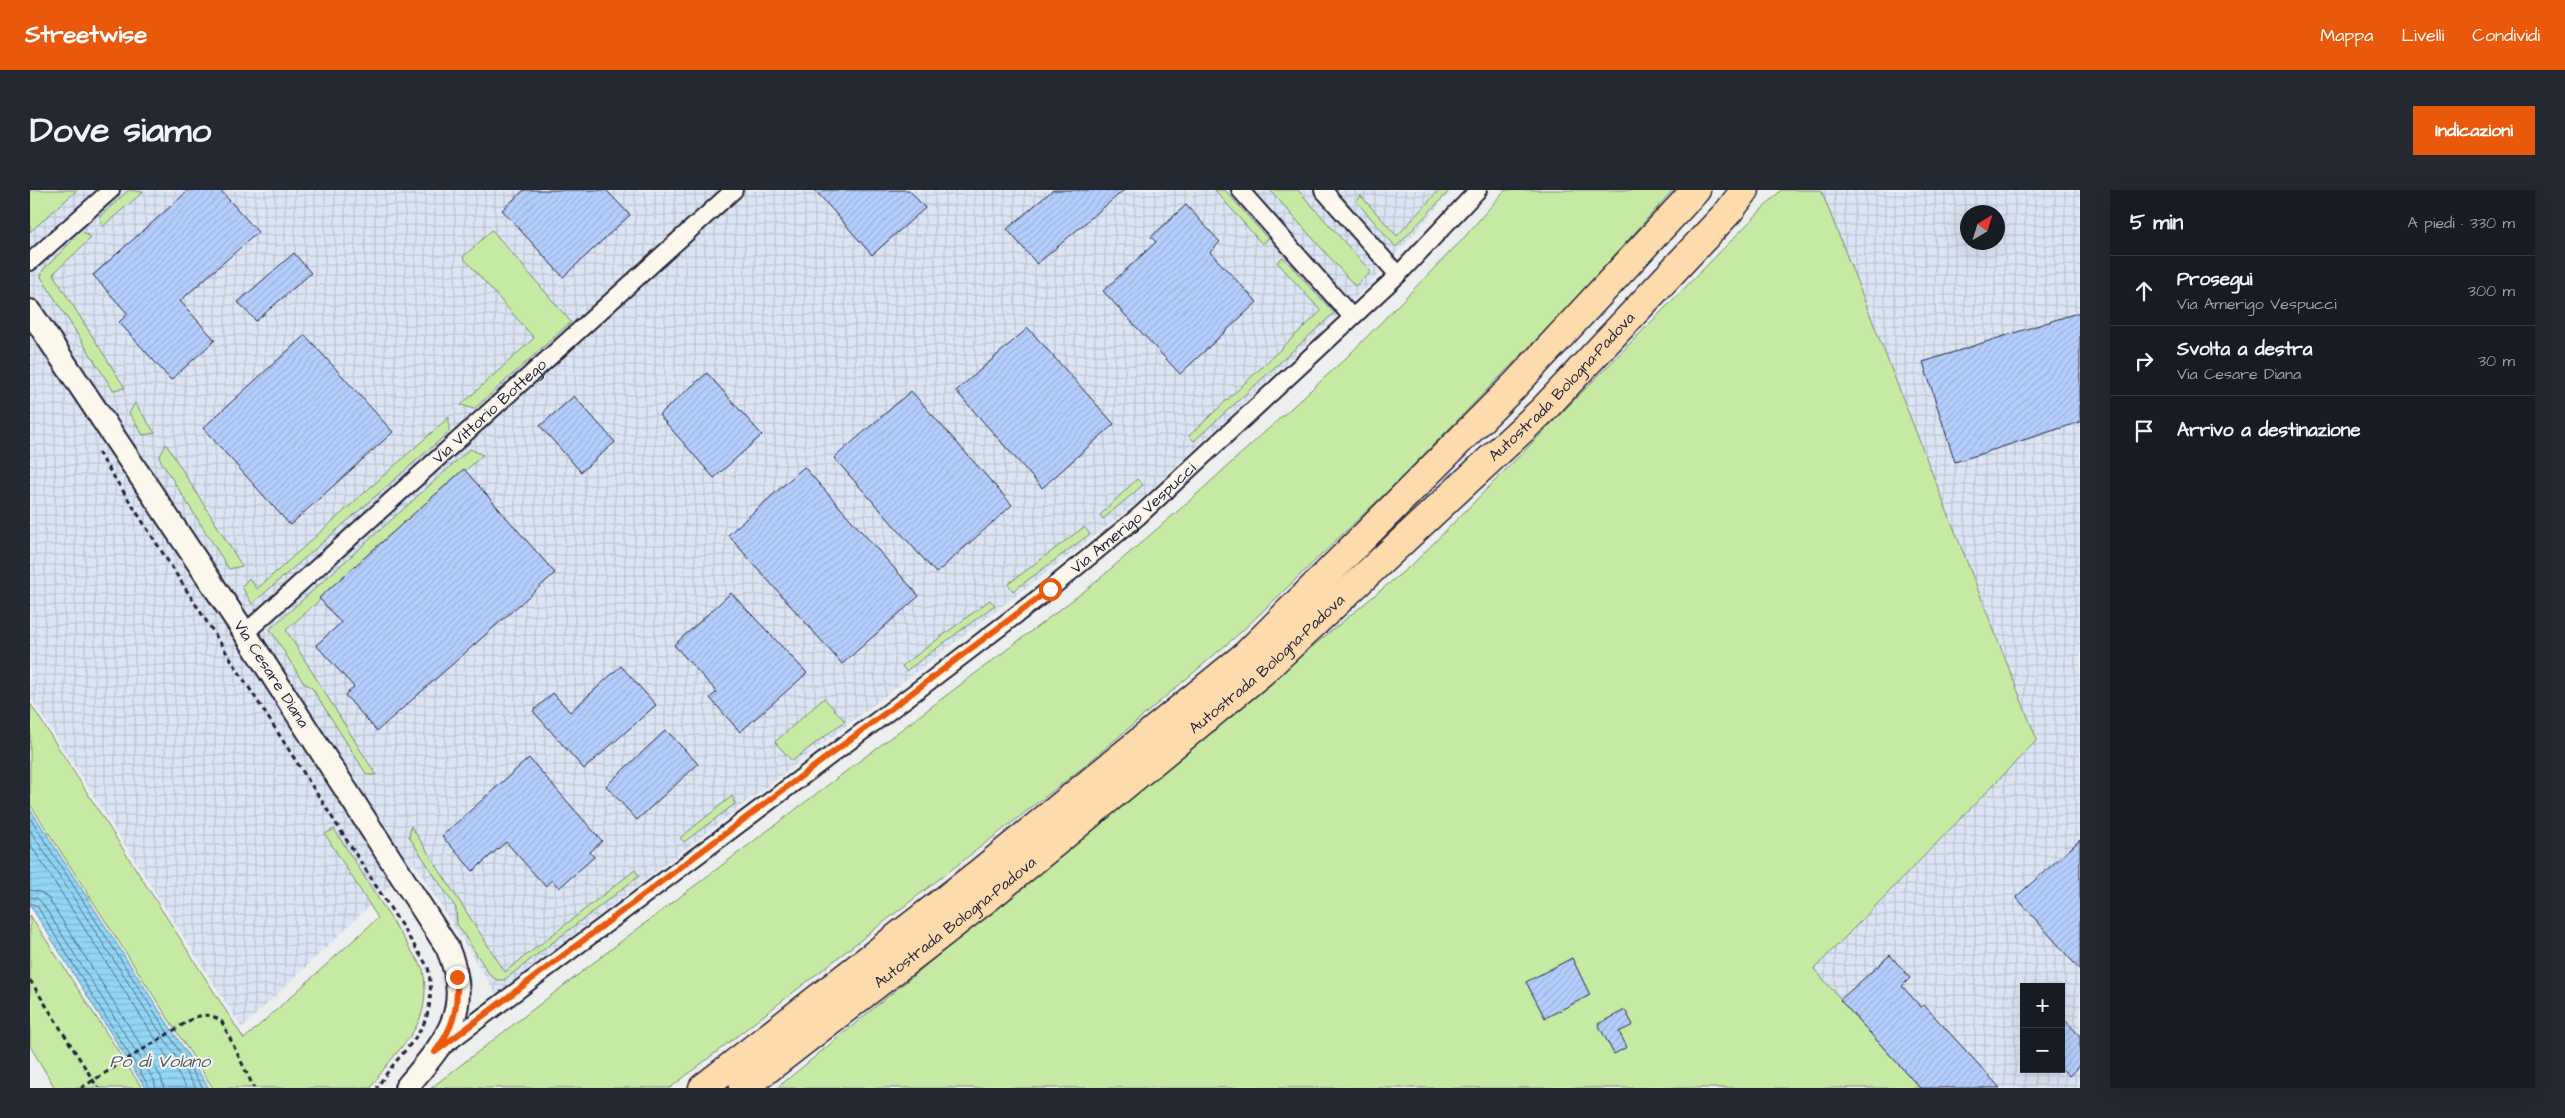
<!DOCTYPE html>
<html lang="it">
<head>
<meta charset="utf-8">
<style>
	:root { --surface:#171b24; --page:#242831; --text:#f1f3f6; --muted:#9ea1a6; --line:#363941; --accent:#ea580c }
	body { margin:0; font-family:"Architects Daughter",sans-serif; background:var(--page); color:var(--text) }
	.controls { position:absolute; right:15px; bottom:15px; display:grid; overflow:hidden; border-radius:0px; box-shadow:0 5px 20px #0002 }
	.controls button { width:45px; height:45px; display:grid; place-items:center; padding:0; border:0; border-bottom:1px solid var(--line); background:var(--surface); color:var(--text); font:25px sans-serif }
	.compass { position:absolute; left:1930px; top:15px; width:45px; height:45px; border-radius:50%; background:var(--surface); box-shadow:0 5px 20px #0002; rotate:38deg }
	.stop { position:absolute; width:15px; height:15px; margin:-11px; border:4px solid #ea580c; border-radius:50%; background:#fff }
	.stop.end { background:#ea580c; border-color:#fff; box-shadow:0 1px 5px #0008 }
	.list { margin:0; padding:0; list-style:none }
	h2 { display:flex; justify-content:space-between; align-items:center; height:65px; margin:0; padding:0 20px; font-size:21px }
	h2 small { font-size:16px; font-weight:400; color:var(--muted) }
	.list li { display:grid; grid-template-columns:32px 1fr auto; gap:15px; align-items:center; box-sizing:border-box; height:70px; padding:0 20px; border-top:1px solid var(--line) }
	.list b { display:block; font-size:19px; white-space:nowrap }
	.list p { margin:0; font-size:16px; white-space:nowrap; color:var(--muted) }
	.list em { font-size:16px; font-style:normal; color:var(--muted) }
	.icon { flex:none; width:28px; height:28px; fill:none; stroke:currentColor; stroke-width:2; stroke-linecap:round; stroke-linejoin:round }
	.map { position:relative; flex:none; width:2050px; height:898px; overflow:hidden; border-radius:0px }
	header { display:flex; align-items:center; gap:30px; box-sizing:border-box; height:70px; padding:0 25px; background:var(--accent); color:#fff }
	header strong { font-size:24px }
	nav { display:flex; gap:28px; margin-inline-start:auto; font-size:18px }
	.intro { display:flex; align-items:center; justify-content:space-between; box-sizing:border-box; height:120px; padding:0 30px }
	h1 { margin:0; font-size:35px }
	.button { padding:12px 22px; border-radius:0px; background:var(--accent); color:#fff; font-size:18px; font-weight:700 }
	main { display:flex; gap:30px; padding:0 30px }
	aside { flex:1; background:var(--surface); border-radius:0px; box-shadow:0 5px 20px #0002 }
	.map>svg:first-child { display:block }
	.industrial { fill:url(#industrial-grid); fill-rule:evenodd }
	.green { fill:#c6eaa4; stroke:#748670 }
	.water { fill:url(#water-rules); stroke:#668fab }
	.lines { fill:none; stroke-linecap:round; stroke-linejoin:round }
	.shore { stroke:#4f6a85; stroke-width:1 }
	.building { fill:url(#building-hatch); stroke:#22223b }
	.minor-casing { stroke:#22223b; stroke-width:20 }
	.secondary-casing { stroke:#22223b; stroke-width:26 }
	.motorway-casing { stroke:#22223b; stroke-width:31 }
	.path { stroke:#22223b; stroke-width:3; stroke-dasharray:5 4; stroke-linecap:butt }
	.minor { stroke:#fbf7ec; stroke-width:16 }
	.secondary { stroke:#fbf7ec; stroke-width:22 }
	.motorway { stroke:#fedbac; stroke-width:28 }
	.route { stroke:#ea580c; stroke-width:6 }
	.labels { text-anchor:middle; dominant-baseline:central; stroke-width:4; stroke-linejoin:round; paint-order:stroke }
	.street-label { font-size:16px; fill:#22223b; stroke:#fbf7ec }
	.water-label { font-size:18px; font-style:italic; fill:#445873; stroke:#fbf7ec }
</style>
</head>
<body>
<header>
<strong>Streetwise</strong>
<nav><a>Mappa</a><a>Livelli</a><a>Condividi</a></nav>
</header>
<div class="intro"><h1>Dove siamo</h1><a class="button">Indicazioni</a></div>
<main>
<div class="map">
<svg width="2050" height="898" viewBox="0 0 2050 898">
	<defs>
		<pattern id="industrial-grid" width="8" height="8" patternUnits="userSpaceOnUse" patternTransform="scale(1.25)"><rect width="8" height="8" fill="#dce5f3"/><path d="M0 4h8M4 0v8" fill="none" stroke="#bcc4d1"/></pattern>
		<pattern id="water-rules" width="6" height="5" patternUnits="userSpaceOnUse" patternTransform="scale(1.25)"><rect width="6" height="5" fill="#93d7f5"/><path d="M0 2.5h6" fill="none" stroke="#7eb8d3"/></pattern>
		<pattern id="building-hatch" width="6" height="6" patternUnits="userSpaceOnUse" patternTransform="scale(1.25)"><rect width="6" height="6" fill="#b5cffd"/><path d="M-1 1l2-2M0 6l6-6M5 7l2-2" fill="none" stroke="#9bb1da"/></pattern>
	</defs>
	<rect width="100%" height="100%" fill="#edefef"/>
	<filter id="ink" filterUnits="userSpaceOnUse"><feTurbulence type="fractalNoise" baseFrequency=".02" numOctaves="2"/><feDisplacementMap in="SourceGraphic" scale="10" xChannelSelector="R" yChannelSelector="G"/><feConvolveMatrix kernelMatrix="1 2 1 2 8 2 1 2 1" color-interpolation-filters="sRGB"/></filter>
	<g filter="url(#ink)">
		<!-- industrial -->
		<path class="industrial" d="M0 0H1422L1338 96 1107 313 466 804 384 673 212 838 0 507Z
			M1791 0H2050V898H1890L1783 779 2007 549ZM1938 22H1968V52H1938ZM1994 797H2031V879H1994Z"/>
		<!-- green -->
		<path class="green" d="M0 0H47L0 42Z
			M99 0 113 2 72 37 70 26Z
			M1185 0H1195L1238 49 1232 54Z
			M1240 0H1268L1341 82 1325 96Z
			M1409 0H1420L1366 57 1326 11 1331 6 1367 46Z
			M1475 0H1643L1539 116 1366 293 1211 442 1051 579 640 898H401L593 750 1061 396 1156 314 1316 168 1432 50Z
			M1751 0H1791L2007 550 1784 779 1890 898H747L1385 372Z
			M462 40 541 132 444 219 431 215 504 148 433 67Z
			M52 41 61 48 23 84 95 198 83 200 11 87 13 80Z
			M1253 67 1304 123 1164 251 1159 246 1291 121 1247 72Z
			M105 213 125 243 113 245 99 223Z
			M419 227V242L222 414 212 397 219 388 227 399Z
			M136 254 212 376 199 379 129 268Z
			M440 259 453 265 256 440 346 585H337L282 498 273 492 240 439Z
			M1107 289 1113 295 1073 329 1070 325Z
			M1054 337 1060 344 983 401 978 394Z
			M960 410 965 415 876 481 872 476Z
			M794 508 815 531 762 571 745 552Z
			M0 513 214 849 348 728 295 644 304 639 393 779C404 841 368 852 341 898H183L0 614Z
			M702 606 705 614 654 652 650 648Z
			M381 636 475 782 605 680 609 686 474 790H467L460 785 427 734 426 718 379 647Z
			M0 725 112 898H69L67 895 63 898H25L0 856Z"/>
		<!-- water -->
		<path class="water" d="M0 619 10 634 179 898H116L109 888 0 715Z"/>
		<g class="lines">
			<!-- shore -->
			<path class="shore" d="M0 628 173 898
				M0 640 166 898
				M0 654 157 898
				M0 700 10 702 18 708 131 887 134 898
				M0 707 7 708 12 713 124 890 126 898
				M0 713 7 716 120 898"/>
		</g>
		<!-- building -->
		<path class="building" d="M159 0H190L228 42 150 111 185 150 141 190 89 132 98 124 63 85Z
			M494 0H576L600 25 533 87 472 20Z
			M785 0H879L895 18 842 65Z
			M1023 0H1094L1007 74 977 39Z
			M1156 15 1190 52 1180 62 1227 112 1150 184 1073 101 1126 52 1121 47Z
			M264 63 281 83 226 131 208 112Z
			M2050 122V232L1925 272 1893 172Z
			M998 138 1084 234 1012 298 926 201Z
			M275 145 363 242 260 335 173 238Z
			M677 183 732 245 684 288 629 225Z
			M881 201 982 315 906 383 804 268Z
			M544 206 585 252 551 282 510 236Z
			M774 277 889 406 812 474 698 345Z
			M434 279 525 383 347 541 315 505 324 497 286 455 311 433 289 408Z
			M701 403 777 483 710 542 680 508 687 502 644 455Z
			M591 476 626 515 554 579 503 521 523 503 540 522Z
			M636 540 668 574 607 630 576 596Z
			M499 568 572 651 560 662 564 667 529 698 522 690 515 696 476 652 443 681 412 646Z
			M2050 650V780L1986 707Z
			M1860 765 1880 788 1872 796 1891 817 1894 815 1970 898H1890L1810 810Z
			M1542 768 1560 805 1515 828 1496 792Z
			M1595 820 1603 835 1589 842 1597 857 1584 864 1568 834Z
			M2031 826 2050 846V876L2039 886 2031 878Z"/>
		<g class="lines">
			<!-- minor casing -->
			<g class="minor-casing">
				<g id="minor">
					<path d="M1210 0 1322 127"/>
					<path d="M1293 0 1368 85"/>
					<path d="M0 72 81 0"/>
					<path id="s1" d="M215 443 704 0"/>
					<path id="s2" d="M411 858 897 493 1020 399 1109 326 1368 85 1448 0"/>
				</g>
			</g>
			<!-- secondary casing -->
			<g class="secondary-casing">
				<g id="secondary">
					<path id="s3" d="M0 121 215 443 417 757C445 821 415 851 376 898"/>
				</g>
			</g>
			<!-- motorway casing -->
			<g class="motorway-casing">
				<g id="motorway">
					<path d="M673 898 948 684 1217 464 1484 196 1666 0"/>
					<path id="s4" d="M713 898 965 702 1232 482 1513 220 1700 20 1715 0"/>
				</g>
			</g>
			<!-- path -->
			<path class="path" d="M68 262 398 777C410 842 376 850 347 898
				M0 790 68 898
				M51 898 165 827C177 824 182 824 192 832L224 898"/>
			<!-- minor -->
			<use href="#minor" class="minor"/>
			<!-- secondary -->
			<use href="#secondary" class="secondary"/>
			<!-- motorway -->
			<use href="#motorway" class="motorway"/>
		</g>
	</g>
	<g class="lines" filter="url(#ink)">
		<!-- route -->
		<path class="route" d="M427 787C428 819 424 837 405 862L1020 399"/>
	</g>
	<g class="labels">
		<!-- street labels -->
		<g class="street-label">
			<text stroke="none"><textPath href="#s4" startOffset="1079">Autostrada Bologna-Padova</textPath></text>
			<text stroke="none"><textPath href="#s1" startOffset="330">Via Vittorio Bottego</textPath></text>
			<text stroke="none"><textPath href="#s2" startOffset="872">Via Amerigo Vespucci</textPath></text>
			<text stroke="none"><textPath href="#s4" startOffset="674">Autostrada Bologna-Padova</textPath></text>
			<text stroke="none"><textPath href="#s3" startOffset="436">Via Cesare Diana</textPath></text>
			<text stroke="none"><textPath href="#s4" startOffset="269">Autostrada Bologna-Padova</textPath></text>
		</g>
		<!-- water labels -->
		<g class="water-label">
			<text x="130" y="871">Po di Volano</text>
		</g>
	</g>
</svg>
<div class="controls">
<button>+</button>
<button>−</button>
</div>
<svg class="compass" viewBox="-18 -18 36 36"><path d="M0-13l5 13h-10z" fill="#e53935"/><path d="M0 13l5-13h-10z" fill="#9ea1a6"/></svg>
<div class="stop" style="left:1020px;top:399px"></div>
<div class="stop end" style="left:427px;top:787px"></div>
</div>
<aside>
<h2>5 min<small>A piedi · 330 m</small></h2>
<ul class="list">
<li><svg class="icon" aria-label="ahead" viewBox="0 0 24 24"><path d="M12 20V5M6 11l6-6 6 6"/></svg><div><b>Prosegui</b><p>Via Amerigo Vespucci</p></div><em>300 m</em></li>
<li><svg class="icon" aria-label="right" viewBox="0 0 24 24"><path d="M7 20v-9h11M14 6l5 5-5 5"/></svg><div><b>Svolta a destra</b><p>Via Cesare Diana</p></div><em>30 m</em></li>
<li><svg class="icon" aria-label="arrive" viewBox="0 0 24 24"><path d="M6 21V4h12l-3 4 3 4H6"/></svg><div><b>Arrivo a destinazione</b></div></li>
</ul>
</aside>
</main>
</body>
</html>
